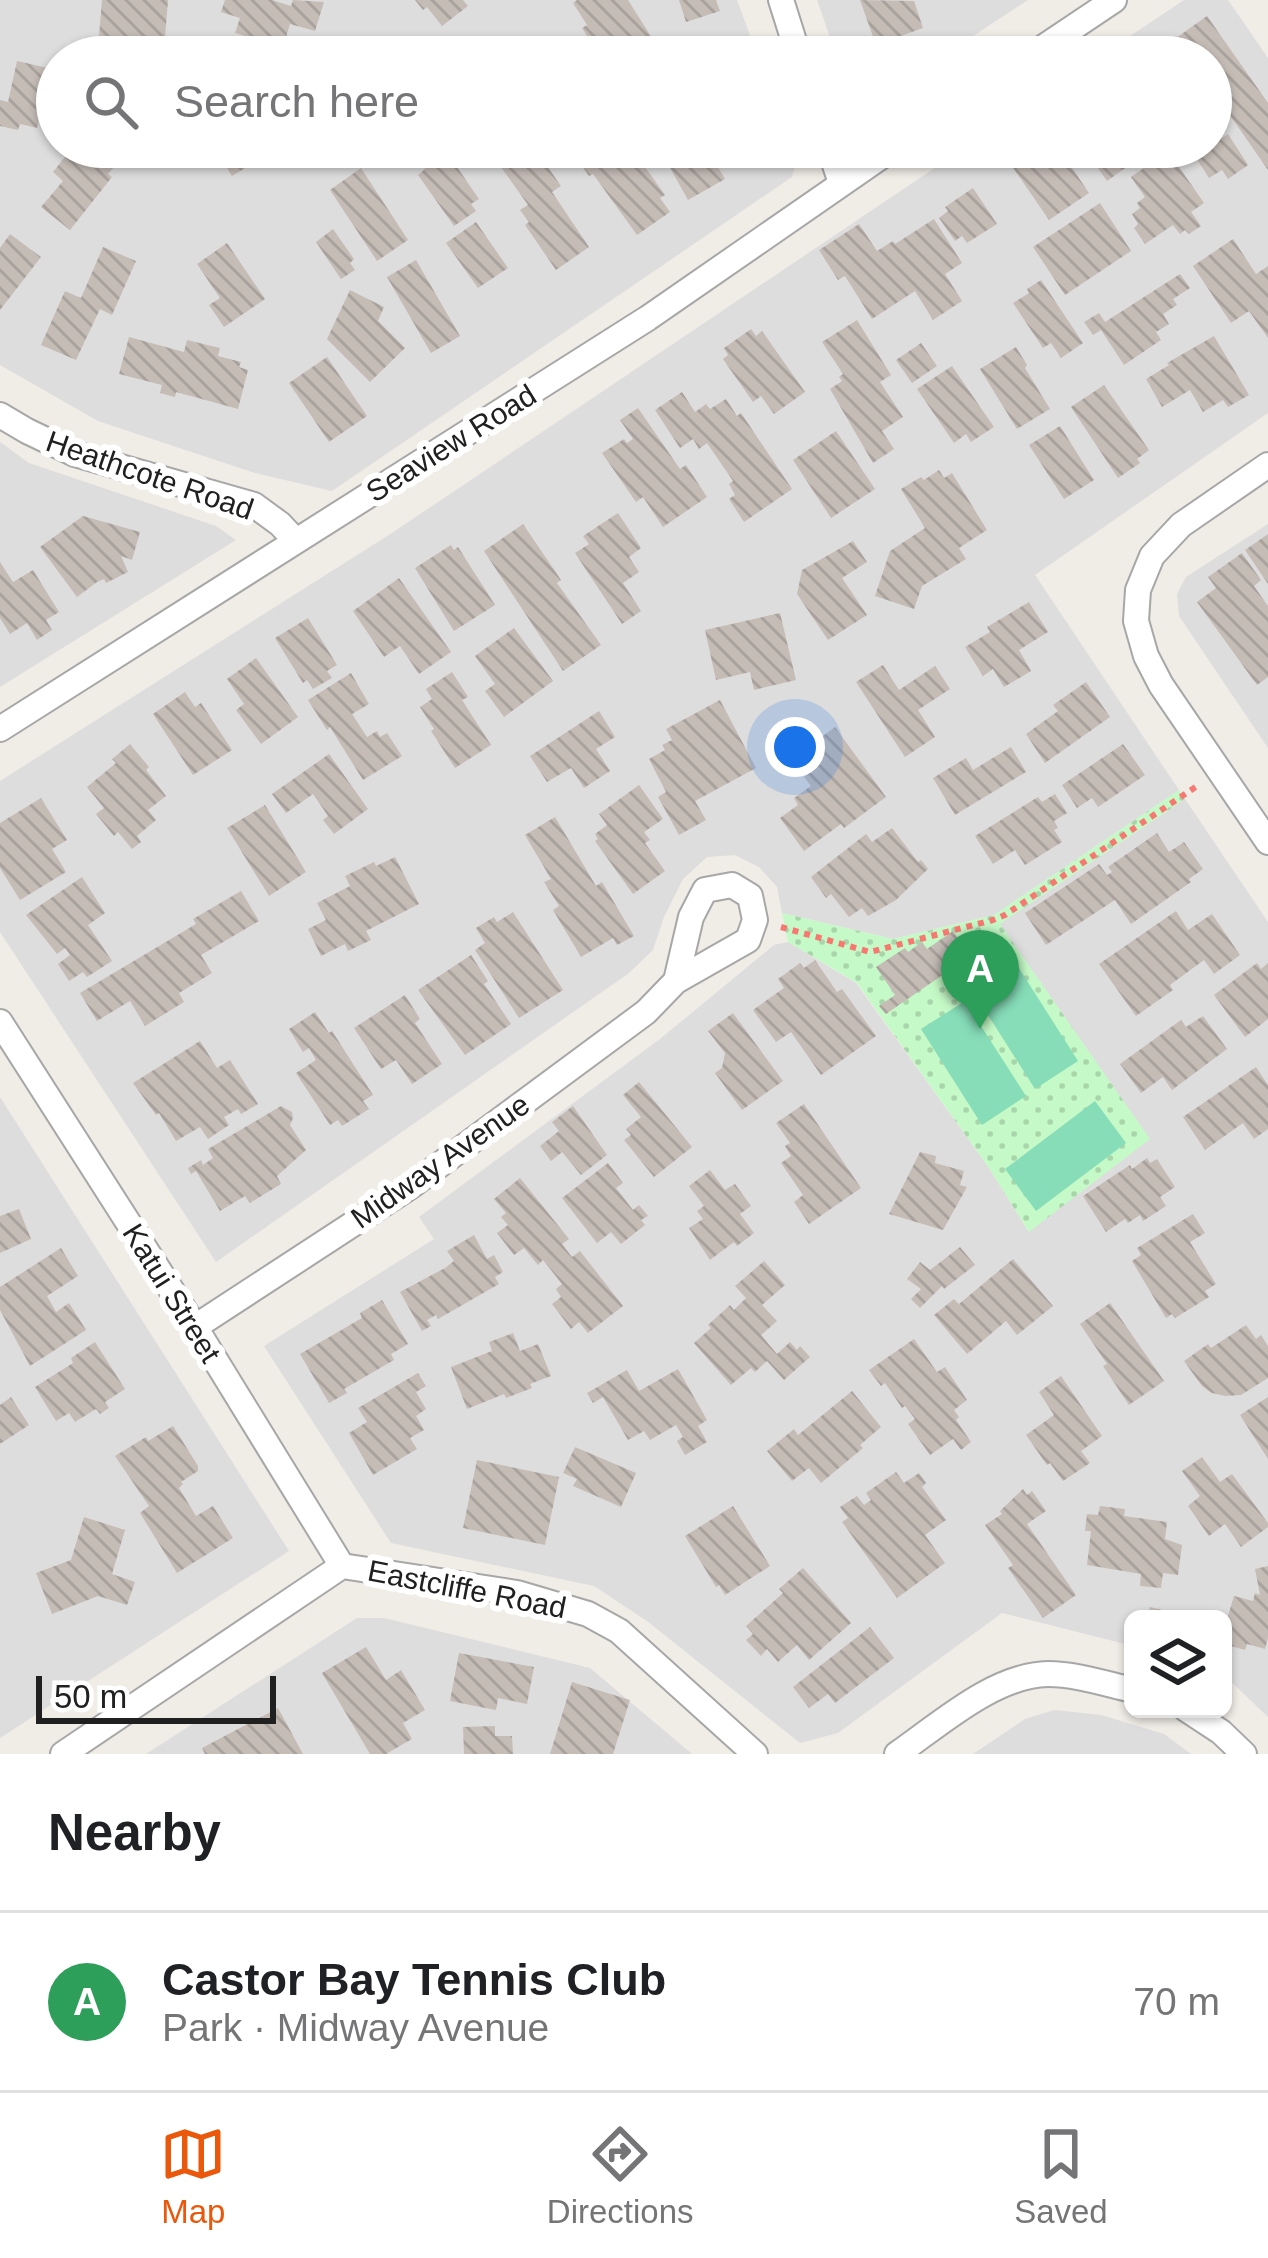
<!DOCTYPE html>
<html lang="en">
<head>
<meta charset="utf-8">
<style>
	:root { --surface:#fff; --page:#f2f2f2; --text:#202124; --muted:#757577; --line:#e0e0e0; --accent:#ea580c }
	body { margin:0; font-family:Arial,sans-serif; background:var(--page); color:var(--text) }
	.controls { position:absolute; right:36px; bottom:36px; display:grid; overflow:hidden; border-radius:18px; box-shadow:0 3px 9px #0004 }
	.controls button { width:108px; height:108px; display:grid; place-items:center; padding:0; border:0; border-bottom:3px solid var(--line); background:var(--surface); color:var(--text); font:60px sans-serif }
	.scale { position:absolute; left:36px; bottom:30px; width:240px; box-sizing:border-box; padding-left:12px; border:6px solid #202020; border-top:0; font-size:33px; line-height:42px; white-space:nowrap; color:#202020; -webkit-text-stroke:9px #fff; paint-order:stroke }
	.you { position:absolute; left:795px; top:747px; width:42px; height:42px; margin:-30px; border:9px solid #fff; border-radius:50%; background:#1a73e8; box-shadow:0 0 0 18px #1a73e833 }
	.badge { display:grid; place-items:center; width:78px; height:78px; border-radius:50%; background:var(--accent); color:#fff; font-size:39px; font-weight:700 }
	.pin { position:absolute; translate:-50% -99px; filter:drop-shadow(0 3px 6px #0008) }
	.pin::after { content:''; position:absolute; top:63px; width:42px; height:36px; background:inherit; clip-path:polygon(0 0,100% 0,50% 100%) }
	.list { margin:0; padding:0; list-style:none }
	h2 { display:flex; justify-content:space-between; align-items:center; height:156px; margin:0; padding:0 48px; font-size:51px }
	h2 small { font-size:39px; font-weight:400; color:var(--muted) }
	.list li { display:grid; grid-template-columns:78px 1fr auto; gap:36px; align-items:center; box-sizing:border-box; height:180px; padding:0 48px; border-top:3px solid var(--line) }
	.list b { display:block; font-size:45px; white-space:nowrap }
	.list p { margin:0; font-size:39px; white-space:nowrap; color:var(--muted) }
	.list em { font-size:39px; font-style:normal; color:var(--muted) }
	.icon { flex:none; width:66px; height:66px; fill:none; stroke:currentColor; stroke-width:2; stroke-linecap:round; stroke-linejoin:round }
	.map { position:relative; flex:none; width:1268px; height:1754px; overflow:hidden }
	.search { position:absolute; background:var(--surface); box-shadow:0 3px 9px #0004; left:36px; right:36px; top:36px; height:132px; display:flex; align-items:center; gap:30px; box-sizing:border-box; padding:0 42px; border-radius:66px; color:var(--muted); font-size:45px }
	.sheet { height:336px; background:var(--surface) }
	nav { display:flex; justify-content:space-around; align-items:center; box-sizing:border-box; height:168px; border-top:3px solid var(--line); background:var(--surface); font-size:33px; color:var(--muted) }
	nav a { display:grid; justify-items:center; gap:6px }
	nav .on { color:var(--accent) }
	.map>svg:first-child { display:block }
	.residential { fill:#dedddd }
	.park { fill:url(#park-dots) }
	.pitch { fill:#86ddb8 }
	.building { fill:url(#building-back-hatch) }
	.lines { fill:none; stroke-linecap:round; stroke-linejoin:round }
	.minor-casing { stroke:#a7a7a7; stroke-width:28 }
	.path { stroke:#f77870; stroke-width:6; stroke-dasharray:6 6; stroke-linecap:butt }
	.minor { stroke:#fff; stroke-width:24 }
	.labels { text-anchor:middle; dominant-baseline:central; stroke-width:12; stroke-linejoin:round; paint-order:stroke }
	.street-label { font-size:30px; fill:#202020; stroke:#fff }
</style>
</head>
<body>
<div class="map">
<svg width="1268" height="1754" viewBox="0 0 1268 1754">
	<defs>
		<pattern id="park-dots" width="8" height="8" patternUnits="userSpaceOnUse" patternTransform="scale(3)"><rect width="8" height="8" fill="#c5f9c7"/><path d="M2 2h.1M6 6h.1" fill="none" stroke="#a9d5ab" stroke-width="1.8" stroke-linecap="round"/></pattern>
		<pattern id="building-back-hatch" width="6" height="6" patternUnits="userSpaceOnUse" patternTransform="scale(3)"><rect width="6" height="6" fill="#c5bcb6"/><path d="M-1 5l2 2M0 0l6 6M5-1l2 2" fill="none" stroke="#a9a19c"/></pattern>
	</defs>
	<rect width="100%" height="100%" fill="#f0ece6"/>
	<!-- residential -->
	<path class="residential" d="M0 0H737L758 57H57V147H793L797 159 792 177 332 491 255 473 98 421 0 365Z
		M817 0H1028L941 57H837Z
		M1184 0H1228L1268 58V413L1035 575 1179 790 994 915 893 939 782 913 777 887 759 867 735 855 707 857 683 879 664 917 653 950 629 973 216 1262 0 932V781L392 533 966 147H1211V57H1099Z
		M0 442 29 463 216 526 236 540 0 687Z
		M1268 524V748L1179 616 1177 594 1186 577Z
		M1185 799 1268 922V1717L1223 1674V1619H1133V1646L1002 1613 838 1733 800 1743 647 1621 594 1586 391 1543 264 1346 434 1239 419 1217 660 1039 774 945 788 942 856 983 989 1168 1028 1231 1105 1077 999 924Z
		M0 1097 289 1551 0 1738Z
		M357 1618H384L590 1668 692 1754H146Z
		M1054 1710 1101 1715 1164 1734 1191 1754H973L1025 1719Z"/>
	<!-- park -->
	<path class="park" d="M1179 790 1185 799 1000 924 1150 1139 1029 1232 989 1168 857 983 788 942 782 913 893 939 994 915Z"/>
	<!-- pitch -->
	<path class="pitch" d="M1017 965 1078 1061 1035 1089 974 993Z
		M965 1001 1026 1096 982 1125 921 1029Z
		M1095 1101 1126 1143 1036 1211 1005 1169Z"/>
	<!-- building -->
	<path class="building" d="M102 0H168L164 50 119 46 120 38 99 36Z
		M225 0H272L291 6 293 0 324 2 315 31 290 24 283 47 235 33 240 18 221 12Z
		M415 0H463L468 6 442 26 427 7 423 10Z
		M577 0H628L657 46 639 57H600L582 28 587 25 573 3Z
		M679 0H716L720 11 686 22Z
		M860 0 914 1 923 28 876 45Z
		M1207 16 1268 103V170L1211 88V57H1189L1176 38Z
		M17 61 57 70 48 112 41 110 37 128 20 124 18 130 0 126V100L8 102Z
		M1211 121 1222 138 1228 134 1248 165 1228 179 1222 170 1209 178 1189 147H1211Z
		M80 147H130L108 174 112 177 70 230 41 207 63 181 53 172 72 148 76 152Z
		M214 147H292L263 165 256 154 247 160 250 165 232 176Z
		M410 147H457L448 154 479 199 471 204 476 211 454 226 418 175 425 169Z
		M531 147H534L561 186 552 192 589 247 556 270 525 225 529 222 520 210 528 205 501 167Z
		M569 147H631L665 195 660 198 670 212 637 235 593 174 589 176Z
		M702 147H706L725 179 688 200 669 166Z
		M1017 147H1058L1089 193 1049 220 1005 156Z
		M1083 147H1155L1107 181Z
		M1168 151 1204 203 1191 212 1201 226 1189 234 1185 230 1180 234 1173 225 1145 244 1134 228 1138 224 1132 214 1140 208 1137 203 1145 197 1131 177Z
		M361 168 408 240 377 261 330 190Z
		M973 188 997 224 967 243 962 236 955 241 939 218 948 211 945 207Z
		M1100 203 1131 251 1065 295 1033 247Z
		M934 219 962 263 945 274 962 301 933 320 915 291 872 319 845 276 838 280 819 250 859 224 877 251 893 241 895 244Z
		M476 222 508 268 478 288 446 243Z
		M333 229 354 259 350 263 355 270 341 279 316 242Z
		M10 234 41 257 0 310V248Z
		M1233 239 1256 274 1268 266V338L1249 311 1231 323 1193 266Z
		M227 243 265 299 224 327 209 305 220 298 197 264Z
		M103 247 136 261 112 315 100 309 76 360 41 345 65 291 81 298Z
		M416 260 460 336 431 353 387 277Z
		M1180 274 1190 288 1173 299 1177 305 1163 314 1169 324 1156 332 1161 340 1124 365 1101 330 1093 335 1084 322 1099 313 1105 322Z
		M1041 280 1083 343 1061 358 1051 343 1043 348 1013 303 1029 293 1027 289Z
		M350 290 384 307 378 321 405 348 370 382 327 339Z
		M857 320 891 375 880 382 903 417 882 431 894 449 873 463 830 389 842 381 839 377 843 374 822 342Z
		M751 329 756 336 762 331 805 392 774 414 761 396 753 402 723 359 728 355 724 348Z
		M1214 336 1249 395 1228 407 1223 400 1203 412 1190 390 1162 407 1146 379 1169 365 1167 363Z
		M129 337 184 352 187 340 220 348 218 356 241 362 239 367 248 370 238 409 176 392 175 397 160 393 162 385 119 374Z
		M921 343 937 366 912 383 896 360Z
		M1016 347 1027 365 1025 368 1050 409 1017 429 980 369Z
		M327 357 367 416 329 442 289 383Z
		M952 366 994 427 971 442 966 434 954 443 917 389Z
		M1104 385 1149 450 1137 459 1140 463 1118 478 1071 407Z
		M682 392 695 412 706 404 710 409 726 399 737 416 741 413 792 489 744 522 729 499 735 495 729 484 733 481 707 443 699 449 693 439 680 448 655 410Z
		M638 408 680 469 686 465 707 497 663 527 643 497 636 502 602 453 624 439 627 443 633 439 620 420Z
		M1060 426 1094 480 1064 499 1029 445Z
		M836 431 875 489 831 518 793 460Z
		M939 470 944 478 952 473 987 530 959 548 966 559 922 586 914 609 875 596 890 551 925 528 901 489 921 477 924 480Z
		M618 513 641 548 629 557 639 572 623 583 641 611 622 624 575 553 589 544 583 536Z
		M83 516 140 532 132 560 121 556 128 572 106 583 104 579 97 582 77 597 40 547Z
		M523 524 561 580 557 583 601 645 563 671 484 551Z
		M1268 534V584L1245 550Z
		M853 541 867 562 842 578 867 615 828 640 797 594 802 570Z
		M451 545 454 550 458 547 495 605 454 631 415 568Z
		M1242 553 1261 580 1254 586 1268 606V677L1257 685 1197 602 1216 588 1208 577Z
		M0 562 13 582 33 570 59 612 46 620 52 630 37 640 27 623 10 634 0 618Z
		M399 578 451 652 419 674 400 646 384 657 353 611Z
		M1029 602 1048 632 1019 650 1031 671 1004 687 993 669 983 676 965 647 990 632 987 627Z
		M780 613 796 680 754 690 750 672 716 680 705 630Z
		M308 618 337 665 327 671 332 678 313 689 307 680 303 683 275 638Z
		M514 628 553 681 504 717 485 691 495 684 475 656Z
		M256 658 298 717 261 744 236 710 244 704 227 679Z
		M883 665 899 690 935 666 950 689 918 710 935 737 905 757 856 682Z
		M452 672 468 697 462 700 491 745 455 768 431 731 434 729 420 707 432 699 426 689Z
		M351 673 369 704 352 714 367 737 377 731 380 737 387 733 402 756 363 780 330 727 327 730 308 700Z
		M1086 682 1110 717 1045 763 1026 734 1058 711 1053 705Z
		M185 692 195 707 201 703 232 750 193 775 153 714Z
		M720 700 756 768 695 801 706 820 679 835 658 797 666 792 649 759 665 750 662 745 672 740 666 729Z
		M599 711 615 737 596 749 610 771 584 788 571 768 547 782 530 756Z
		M835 727 886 797 844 828 841 824 804 851 780 818 798 805 794 798 811 786 804 777 811 771 799 754Z
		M130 744 149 767 146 770 166 796 148 810 156 820 137 836 141 842 132 849 118 832 114 836 96 814 104 808 87 787 116 763 112 759Z
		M1123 744 1145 775 1098 807 1092 798 1077 808 1062 785Z
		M1011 747 1026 772 955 815 933 778 966 758 973 770Z
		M329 754 368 809 334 834 323 820 328 816 313 794 286 813 272 794Z
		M639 785 663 819 644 832 650 840 645 843 665 871 633 894 595 841 598 839 595 834 607 825 599 814Z
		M1055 794 1067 813 1054 821 1058 828 1054 830 1062 842 1025 865 1015 850 993 864 975 836 1038 797 1042 802Z
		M41 798 67 840 52 849 66 872 20 900 0 868V823Z
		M265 805 306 872 269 896 227 828Z
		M555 817 596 886 602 882 634 936 617 945 613 938 581 957 553 910 559 906 544 882 551 879 525 835Z
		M892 828 918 862 921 860 928 869 896 900 868 916 862 908 849 917 831 894 826 898 811 877 866 834 872 842Z
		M1157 833 1169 852 1184 842 1203 869 1189 879 1191 882 1131 924 1115 900 1046 945 1025 913 1099 864 1107 875 1112 872 1108 867Z
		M395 857 419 904 366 931 371 940 348 951 345 944 321 956 308 929 326 920 317 903 350 886 345 876 374 862 376 866Z
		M82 877 105 913 88 925 112 961 87 977 83 972 69 981 58 964 70 955 65 948 57 954 26 915Z
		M241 891 259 921 201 955 212 973 179 993 184 1002 145 1026 130 1001 97 1021 80 993 196 924 193 919Z
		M1176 911 1188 930 1212 914 1240 955 1214 974 1204 960 1170 985 1173 990 1136 1016 1099 964Z
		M513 912 563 990 519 1018 475 950 485 943 476 928 494 917 497 922Z
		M953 931 970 956 886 1014 879 1006 895 995 876 967 905 948 908 952 922 942 927 949Z
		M471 955 488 981 484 984 511 1024 465 1055 418 990Z
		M815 960 837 992 842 989 876 1036 821 1075 791 1032 776 1042 753 1010 784 988 778 979 800 963 804 968Z
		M1257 963 1261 969 1268 963V1019L1245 1037 1214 995Z
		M405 995 420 1019 415 1023 442 1064 412 1084 396 1060 381 1069 354 1028Z
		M315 1012 329 1033 332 1031 373 1095 363 1101 369 1109 342 1126 338 1120 330 1125 296 1073 316 1060 309 1048 303 1052 289 1029Z
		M733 1013 783 1081 742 1110 715 1073 722 1068 725 1053 708 1031Z
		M1203 1016 1227 1049 1172 1090 1163 1077 1141 1093 1120 1064 1181 1020 1186 1027Z
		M200 1041 217 1068 230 1060 258 1104 241 1114 238 1109 224 1117 229 1125 208 1139 200 1127 176 1141 159 1113 156 1115 133 1083Z
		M1256 1067 1268 1085V1129L1254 1139 1243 1123 1205 1150 1183 1117Z
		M639 1082 692 1147 654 1177 624 1140 631 1135 626 1129 641 1117 623 1095Z
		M804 1104 861 1188 809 1224 794 1202 803 1195 781 1163 791 1156 785 1146 790 1143 776 1123Z
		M281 1106 292 1112 293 1118 290 1125 306 1150 277 1176 281 1184 250 1203 245 1196 220 1211 196 1171 191 1174 188 1168 201 1160 203 1165 213 1158 208 1149Z
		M573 1106 607 1155 581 1175 562 1152 551 1161 540 1146 559 1131 552 1122Z
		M920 1152 936 1156 935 1163 964 1171 960 1185 967 1187 943 1230 889 1214Z
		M1147 1158 1150 1163 1157 1159 1175 1187 1160 1197 1166 1206 1143 1221 1140 1215 1128 1223 1125 1219 1106 1232 1083 1196 1130 1165 1132 1169Z
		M608 1163 623 1183 616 1188 633 1210 639 1205 648 1216 641 1220 645 1225 621 1244 611 1232 597 1243 562 1198Z
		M710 1170 725 1190 735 1184 751 1206 740 1214 754 1233 737 1246 734 1242 710 1260 689 1228 703 1219 697 1211 704 1206 689 1186Z
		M520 1178 569 1239 562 1244 572 1257 580 1251 623 1306 588 1333 579 1322 571 1329 552 1304 561 1297 556 1289 562 1284 543 1260 538 1265 524 1248 514 1255 497 1233 508 1225 501 1217 506 1213 494 1199Z
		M19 1209 31 1239 0 1253V1216Z
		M1193 1214 1205 1233 1190 1242 1216 1284 1205 1291 1209 1297 1175 1318 1172 1314 1166 1318 1132 1261 1141 1255 1137 1248Z
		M474 1235 487 1259 494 1255 503 1272 495 1277 499 1284 438 1319 436 1315 427 1320 431 1326 422 1331 400 1292 445 1268 454 1261 447 1251Z
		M960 1247 975 1265 944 1289 942 1286 920 1308 911 1299 921 1289 907 1279 920 1262 930 1270Z
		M61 1248 78 1276 47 1296 56 1312 69 1303 86 1330 30 1366 0 1310V1287Z
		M1013 1259 1053 1306 1017 1335 1006 1321 967 1354 934 1315 954 1299 959 1304Z
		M764 1261 785 1285 762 1305 777 1321 761 1335 777 1354 790 1342 797 1350 800 1346 810 1357 784 1380 767 1361 755 1372 751 1368 731 1385 694 1343 711 1328 708 1325 730 1305 734 1310 746 1298 735 1286Z
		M382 1300 408 1344 391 1354 394 1360 344 1389 347 1393 329 1403 300 1354 362 1318 360 1313Z
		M1110 1303 1164 1381 1129 1405 1103 1366 1107 1364 1080 1324Z
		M1246 1325 1256 1339 1261 1335 1268 1346V1378L1241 1395 1225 1396 1212 1393 1202 1386 1184 1361 1208 1344 1211 1348Z
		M513 1333 520 1351 538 1344 551 1376 530 1384 532 1388 506 1398 504 1394 467 1409 451 1367 492 1351 489 1342Z
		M914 1339 937 1372 945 1367 967 1400 954 1410 959 1417 956 1420 971 1442 961 1450 953 1439 930 1455 908 1424 915 1419 905 1406 902 1408 885 1383 881 1386 869 1370Z
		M95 1342 125 1389 105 1402 109 1408 100 1414 96 1409 75 1422 69 1413 56 1421 35 1387 73 1363 71 1358Z
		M678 1369 707 1420 698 1426 707 1442 685 1455 677 1441 683 1437 676 1425 650 1440 644 1431 628 1440 603 1397 593 1403 587 1393 627 1370 639 1391Z
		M418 1373 426 1386 416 1392 426 1409 416 1416 424 1430 410 1438 417 1449 373 1475 349 1433 367 1422 358 1408Z
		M1061 1376 1102 1436 1081 1451 1090 1463 1063 1481 1050 1463 1047 1465 1026 1435 1054 1415 1039 1392Z
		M852 1391 881 1427 860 1445 863 1448 821 1483 809 1468 792 1481 767 1451 794 1429 798 1435Z
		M11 1397 29 1425 0 1444V1405Z
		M1268 1397V1459L1240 1415Z
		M173 1426 198 1466V1471L181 1482 183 1484 179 1488 196 1516 213 1506 233 1538 177 1573 140 1513 149 1506 115 1456 146 1437 148 1441Z
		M575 1447 636 1473 621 1507 573 1486 577 1479 563 1473Z
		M1202 1457 1220 1482 1232 1474 1268 1523V1527L1241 1547 1225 1524 1209 1536 1188 1506 1200 1496 1182 1471Z
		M477 1460 559 1477 545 1545 463 1528Z
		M896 1472 904 1483 919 1473 926 1483 922 1487 946 1520 925 1535 945 1563 897 1598 842 1522 848 1518 840 1507 857 1496 864 1505 871 1500 866 1493Z
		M1023 1489 1027 1495 1032 1491 1046 1511 1027 1524 1076 1595 1043 1618 1008 1568 1013 1565 985 1525 1002 1514 1000 1511Z
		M733 1506 770 1566 725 1595 719 1585 716 1587 685 1536Z
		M1100 1506 1125 1509 1124 1516 1167 1522 1165 1539 1182 1545 1178 1575 1163 1573 1161 1588 1140 1586 1141 1574 1087 1565 1091 1531H1085L1087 1514 1098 1515Z
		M84 1517 125 1530 112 1574 135 1582 127 1605 98 1596 52 1614 36 1573 71 1560Z
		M1268 1566V1638L1265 1649 1247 1644 1245 1650 1224 1644 1231 1623 1226 1622 1234 1596 1253 1601 1255 1593 1260 1595 1255 1569Z
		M803 1568 851 1623 809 1660 797 1645 778 1662 767 1649 761 1656 746 1640 753 1634 746 1626 783 1593 779 1589Z
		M1150 1607 1190 1617V1619H1147Z
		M870 1627 894 1658 835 1703 828 1694 809 1708 793 1687Z
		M366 1647 386 1680 401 1670 425 1710 403 1723 412 1739 386 1754H370L322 1673Z
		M459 1653 534 1667 527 1704 498 1698 496 1710 450 1701Z
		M572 1682 630 1700 613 1754H550Z
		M278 1708 303 1754H205L202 1748Z
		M495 1726V1736H512L513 1754H464L463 1727Z"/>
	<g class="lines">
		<!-- minor casing -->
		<g class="minor-casing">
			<path id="minor" d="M781 0 799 57
				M1029 57 1114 0
				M829 147 841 183
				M0 415 27 431 75 454 254 505 280 524 296 541
				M1268 465 1181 525 1152 556 1138 590 1136 621 1146 656 1161 685 1268 842
				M0 729 648 318 895 147
				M0 1022 195 1327 342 1566
				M195 1327 411 1186 646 1012 676 981 748 940 755 920 750 896 732 885 705 890 691 917 676 981
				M342 1566 517 1593 588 1614 619 1631 755 1754
				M1186 1709 1221 1732 1244 1754
				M63 1754 342 1566
				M897 1754C939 1725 994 1675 1048 1674 1076 1674 1106 1684 1133 1690"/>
		</g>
		<!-- path -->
		<path class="path" d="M781 927 870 952 993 920 1005 915 1200 784"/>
		<!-- minor -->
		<use href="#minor" class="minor"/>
	</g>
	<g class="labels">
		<!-- street labels -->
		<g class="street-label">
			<text transform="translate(451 443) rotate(-32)">Seaview Road</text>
			<text transform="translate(150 475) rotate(19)">Heathcote Road</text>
			<text transform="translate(440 1161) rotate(-35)">Midway Avenue</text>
			<text transform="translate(172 1293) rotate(58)">Katui Street</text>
			<text transform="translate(467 1589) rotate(11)">Eastcliffe Road</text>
		</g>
	</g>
</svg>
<div class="controls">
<button><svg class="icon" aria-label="layers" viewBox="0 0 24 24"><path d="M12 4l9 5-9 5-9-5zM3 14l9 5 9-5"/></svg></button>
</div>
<div class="scale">50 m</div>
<div class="you"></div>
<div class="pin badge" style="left:980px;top:1029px;background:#2e9e5b">A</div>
<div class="search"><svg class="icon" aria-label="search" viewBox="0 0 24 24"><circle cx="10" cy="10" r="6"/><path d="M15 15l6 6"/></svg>Search here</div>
</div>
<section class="sheet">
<h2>Nearby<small></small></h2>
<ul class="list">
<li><span class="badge" style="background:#2e9e5b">A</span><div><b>Castor Bay Tennis Club</b><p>Park · Midway Avenue</p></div><em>70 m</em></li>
</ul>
</section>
<nav>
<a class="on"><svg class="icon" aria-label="map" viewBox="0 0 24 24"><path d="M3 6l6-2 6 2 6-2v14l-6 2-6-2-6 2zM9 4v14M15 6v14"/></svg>Map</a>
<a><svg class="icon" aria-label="directions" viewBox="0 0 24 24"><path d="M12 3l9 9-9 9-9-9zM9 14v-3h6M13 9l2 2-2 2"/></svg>Directions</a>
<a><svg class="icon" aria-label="saved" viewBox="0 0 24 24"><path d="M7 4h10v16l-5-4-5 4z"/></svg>Saved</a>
</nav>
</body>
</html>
